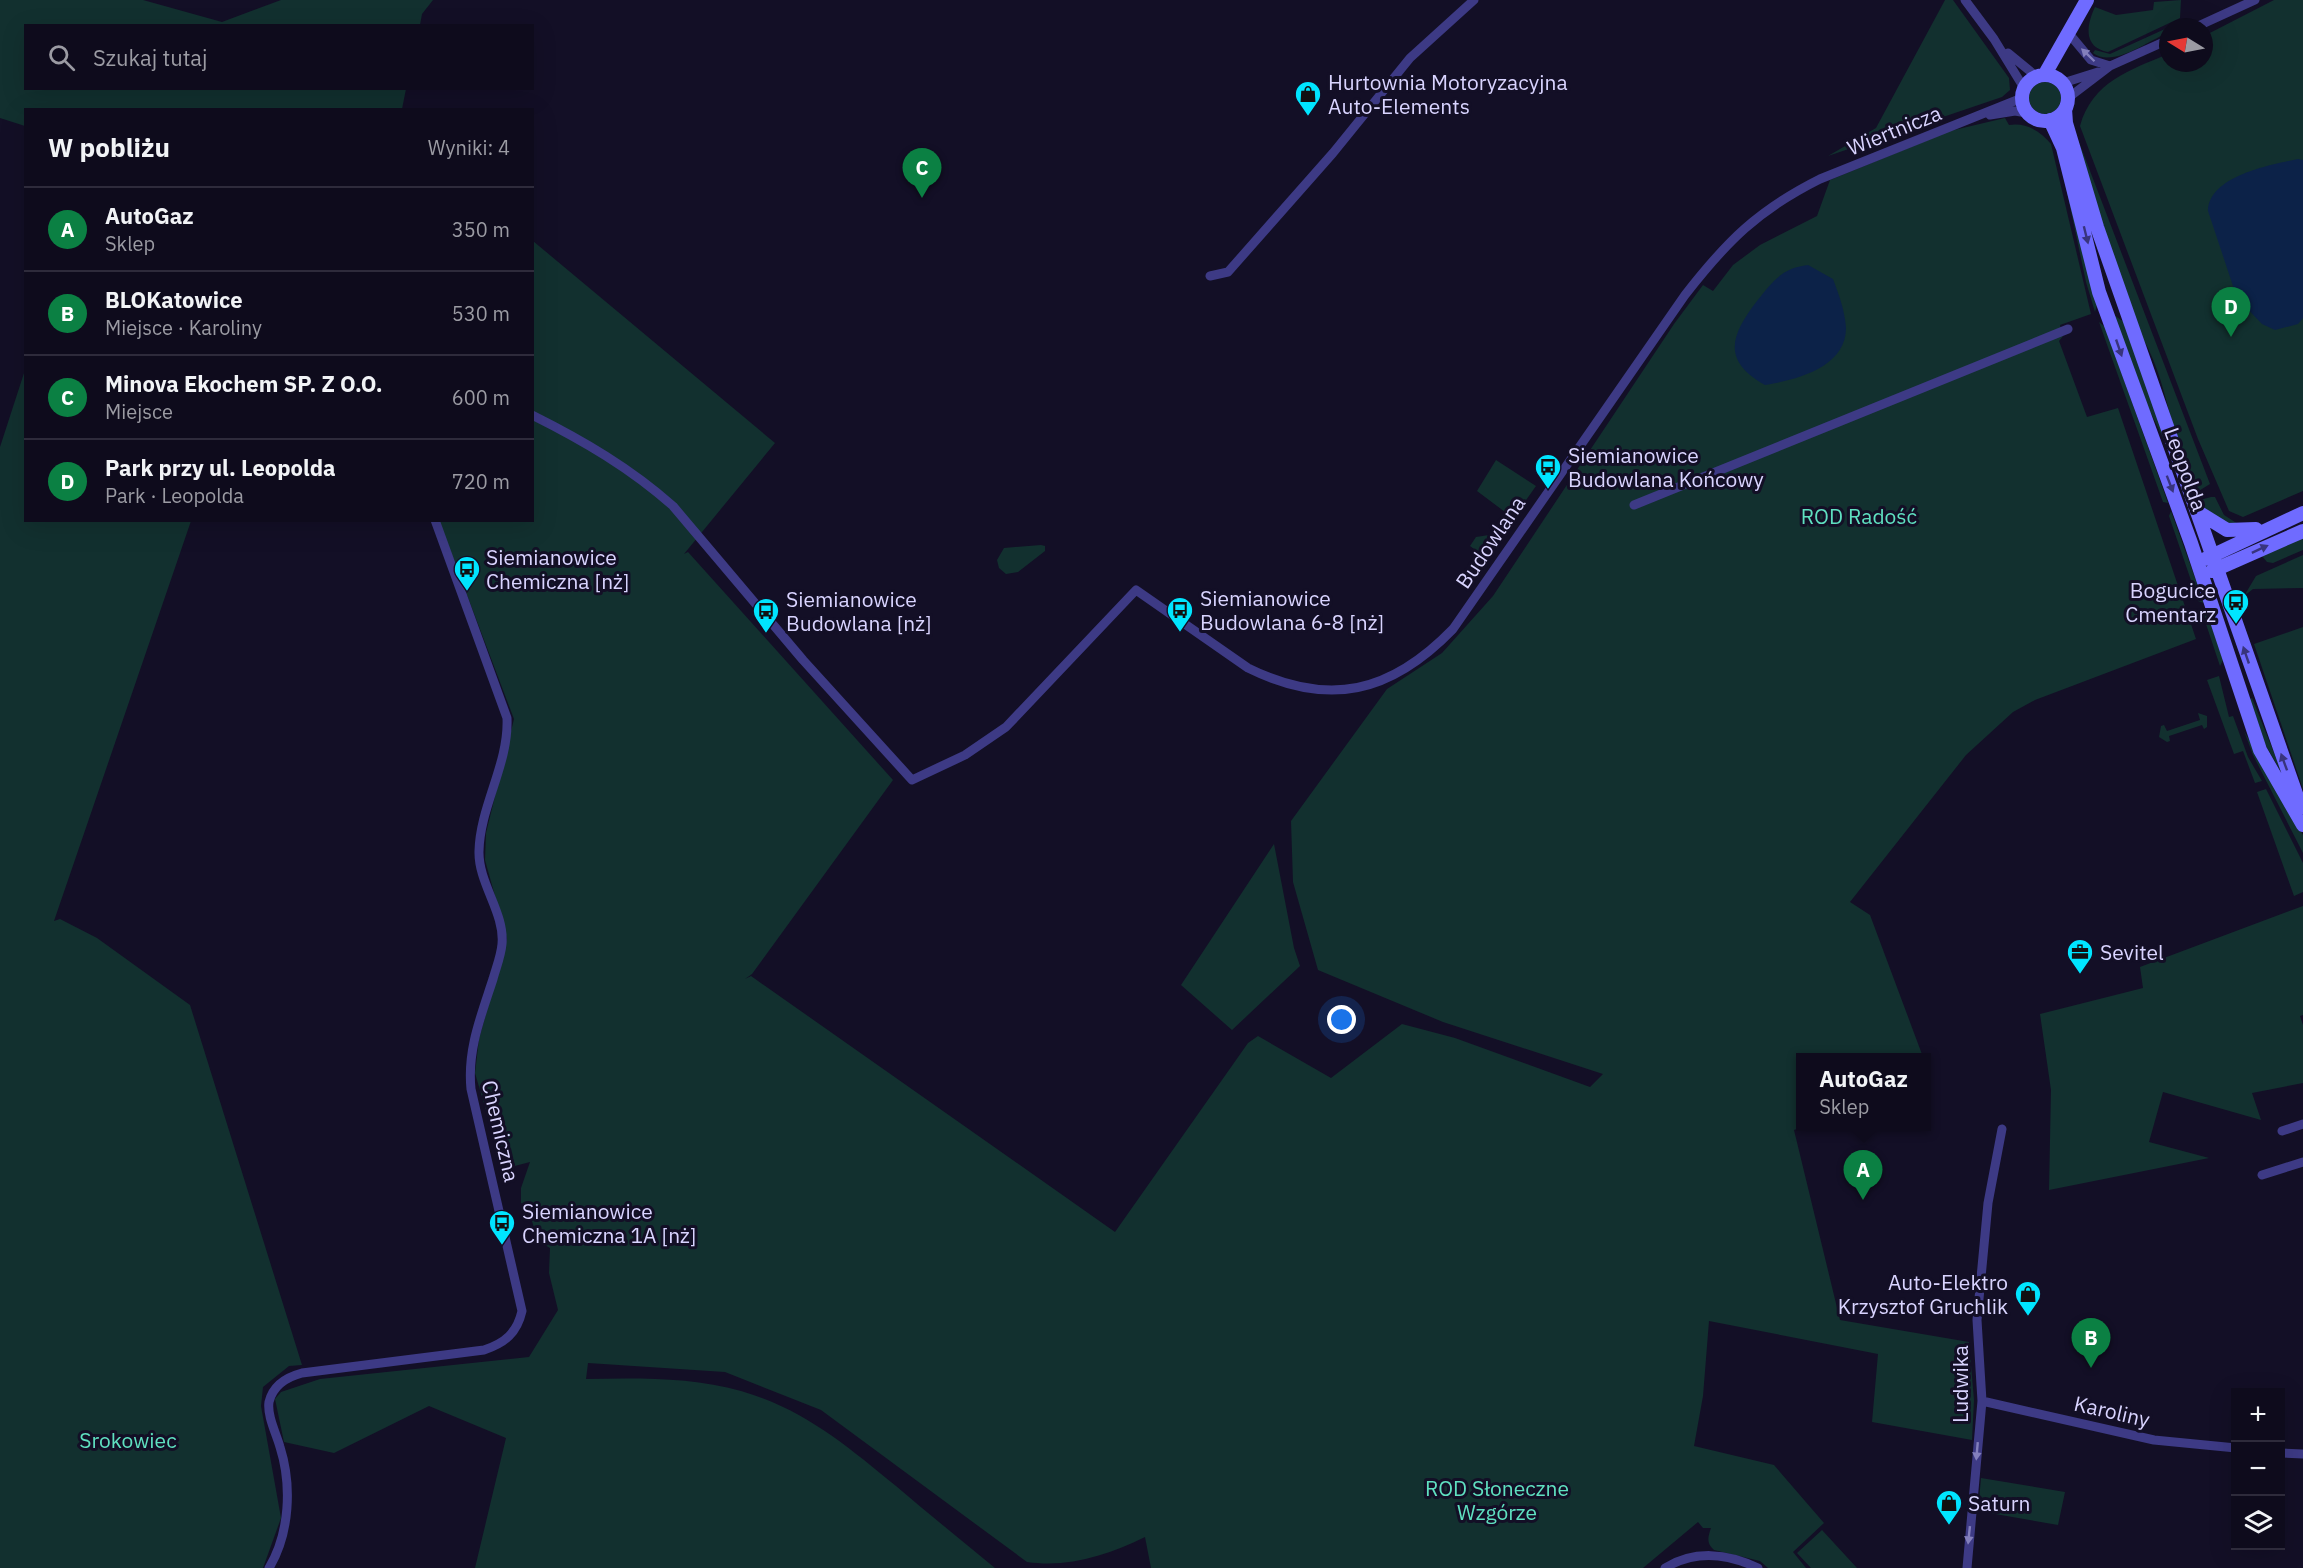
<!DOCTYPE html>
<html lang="pl">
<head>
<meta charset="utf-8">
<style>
	:root { --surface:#0e0b1c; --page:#1c1929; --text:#f1f3f6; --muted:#9b9ba3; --line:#2e2b3b; --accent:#0b8043 }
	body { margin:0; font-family:"IBM Plex Sans",sans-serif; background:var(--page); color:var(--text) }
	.controls { position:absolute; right:18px; bottom:18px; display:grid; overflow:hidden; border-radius:0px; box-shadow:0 6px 24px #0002 }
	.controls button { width:54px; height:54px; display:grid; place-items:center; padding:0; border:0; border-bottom:2px solid var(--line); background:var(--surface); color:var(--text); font:30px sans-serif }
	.compass { position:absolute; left:2159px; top:18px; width:54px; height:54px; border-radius:50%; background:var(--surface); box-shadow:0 6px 24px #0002; rotate:280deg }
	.you { position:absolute; left:1342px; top:1020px; width:21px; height:21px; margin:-15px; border:4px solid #fff; border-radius:50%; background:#1a73e8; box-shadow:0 0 0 9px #1a73e833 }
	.badge { display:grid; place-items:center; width:39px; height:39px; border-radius:50%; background:var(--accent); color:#fff; font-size:20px; font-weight:700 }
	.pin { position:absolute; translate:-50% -50px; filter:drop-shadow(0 2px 3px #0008) }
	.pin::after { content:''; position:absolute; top:32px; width:21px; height:18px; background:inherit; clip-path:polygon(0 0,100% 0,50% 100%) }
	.popup { position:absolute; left:1796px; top:1053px; width:135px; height:78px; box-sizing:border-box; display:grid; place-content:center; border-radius:0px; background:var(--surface); filter:drop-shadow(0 2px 4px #0005); font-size:20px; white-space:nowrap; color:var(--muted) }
	.popup b { font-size:22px; color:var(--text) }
	.popup::after { content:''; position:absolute; left:50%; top:100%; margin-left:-12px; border:12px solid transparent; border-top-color:var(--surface) }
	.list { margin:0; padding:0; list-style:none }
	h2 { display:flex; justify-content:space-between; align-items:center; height:78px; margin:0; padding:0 24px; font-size:26px }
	h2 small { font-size:20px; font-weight:400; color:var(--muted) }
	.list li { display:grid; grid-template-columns:39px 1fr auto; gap:18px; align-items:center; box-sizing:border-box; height:84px; padding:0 24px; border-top:2px solid var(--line) }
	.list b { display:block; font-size:22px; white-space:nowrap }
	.list p { margin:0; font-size:20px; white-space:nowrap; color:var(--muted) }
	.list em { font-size:20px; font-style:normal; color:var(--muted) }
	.icon { flex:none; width:33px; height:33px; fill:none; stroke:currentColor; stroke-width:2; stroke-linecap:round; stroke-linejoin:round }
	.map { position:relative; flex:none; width:2303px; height:1568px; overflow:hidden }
	.search { position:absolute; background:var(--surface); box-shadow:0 6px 24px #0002; left:24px; top:24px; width:510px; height:66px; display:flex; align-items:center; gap:15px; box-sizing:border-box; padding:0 21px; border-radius:0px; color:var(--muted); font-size:22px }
	.panel { position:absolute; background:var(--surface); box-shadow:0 6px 24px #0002; left:24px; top:108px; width:510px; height:414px; border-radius:0px }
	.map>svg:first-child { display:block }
	.green { fill:#12302f }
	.water { fill:#0c2248 }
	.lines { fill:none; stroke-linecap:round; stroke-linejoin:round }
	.street { stroke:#3d3a85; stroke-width:9 }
	.secondary { stroke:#6f6bff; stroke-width:14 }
	.oneway { fill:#837fbc }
	.oneway2 { fill:#38347d }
	.labels { text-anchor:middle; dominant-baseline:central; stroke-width:6; stroke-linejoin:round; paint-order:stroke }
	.poi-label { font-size:21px; fill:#d9d4ff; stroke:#130f26; text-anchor:start }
	.street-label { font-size:21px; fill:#d9d4ff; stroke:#130f26 }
	.park-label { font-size:21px; fill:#5fe0c0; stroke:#130f26 }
</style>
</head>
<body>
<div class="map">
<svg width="2303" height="1568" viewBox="0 0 2303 1568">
	<rect width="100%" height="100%" fill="#130f26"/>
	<!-- green -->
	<path class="green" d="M0 0H143L222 22 281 0H433L422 14 420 25 26 26V88L406 89 402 109 26 110 25 126 0 118Z
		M1945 0H1953L2009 78 2010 90 2002 97 1828 156 1876 128Z
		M2181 0 2180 18 2108 52C2082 47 2087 24 2095 7L2116 15 2153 10 2154 2Z
		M2274 0H2303V491L2243 517 2229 511 2198 439 2080 126C2092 82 2130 70 2168 54V63H2204V36Z
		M2165 29 2167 33C2147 42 2112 68 2093 53L2095 50 2110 54Z
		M2029 98a16 16 0 1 1 32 0a16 16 0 1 1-32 0Z
		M2005 118 2009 125C2025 122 2041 131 2051 144L2091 314 2060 325 2063 336 2059 341 2087 417 2118 408 2196 639 2035 700 2013 712 1966 755 1850 902 1870 915 1923 1057 1800 1058V1126L1802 1127 1794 1130 1840 1320 1969 1342 1974 1400 1972 1440 1872 1422 1878 1354 1709 1321 1703 1396 1694 1446 1774 1465 1824 1523 1793 1552 1806 1568H1768L1760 1561 1714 1550C1706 1543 1708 1537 1711 1528H1703L1698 1522 1643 1568H1151L1145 1537C1108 1555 1069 1568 1027 1562L821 1410 725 1372 588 1363 586 1379C637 1378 692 1377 741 1391 804 1409 847 1446 896 1486 929 1514 962 1541 995 1568H475L506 1438 429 1406 334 1453 284 1442 275 1399 281 1392 320 1379 529 1357 558 1310 549 1273 550 1248 538 1241 528 1208 521 1203V1188L530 1162 503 1169 475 1073 479 1039 507 939 485 860 486 833 514 719 439 521 532 520 533 241 775 443 684 554 688 552 893 780 752 974 745 979 751 976 1115 1232 1248 1043 1258 1036 1331 1078 1402 1024 1455 1038 1590 1087 1603 1074 1443 1022 1318 970 1293 882 1291 821 1387 689 1442 653 1493 596 1674 324 1703 285 1713 291 1733 265 1760 245 1817 216 1830 180 1950 131Z
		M2077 137 2210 484 2197 492C2189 470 2180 448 2173 425 2164 394 2159 366 2142 337L2092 197Z
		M2063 173 2097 305 2095 312 2086 282Z
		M2114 315 2124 322 2167 439 2164 440 2140 391Z
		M2099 322 2105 327 2168 503 2163 502Z
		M25 370 26 520 191 521 54 921 60 919 97 938 190 1005 302 1365 289 1366 263 1387 261 1406 281 1518 263 1568H0V447Z
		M1496 460 1536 486 1475 573 1469 570 1470 564 1478 552 1470 546 1476 537 1489 535 1505 512 1477 491Z
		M2211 497H2215L2224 515 2238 524 2234 527 2204 509 2200 500Z
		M2171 511 2204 603 2198 601 2169 516Z
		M2303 536V550L2273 563 2267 562 2261 555Z
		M1041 545 1045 546V551L1018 572 1006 574 999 568 997 560 1004 548Z
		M2303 555V588L2253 589 2244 596 2256 576Z
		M2207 612 2223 660 2220 666 2204 618Z
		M2303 627V789L2254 644Z
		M2219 676 2229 717 2233 716 2248 757 2262 781 2255 783 2243 751 2234 754 2207 680Z
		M2252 698 2283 775 2265 744 2250 699Z
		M2198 713 2207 716V727L2204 729 2202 725 2169 736 2170 741 2167 742 2159 737 2161 726 2164 725 2167 731 2200 720Z
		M2244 731 2303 835V853L2253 755Z
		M2266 789 2303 863V892L2294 896 2257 792Z
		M1274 844 1294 948 1300 966 1232 1030 1181 985Z
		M2303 906V1015L2300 1016 2303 1025V1083L2252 1093 2261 1120 2163 1092 2149 1142 2209 1158 2049 1190 2051 1090 2040 1014 2143 988 2140 967Z
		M1981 1478 2065 1492 2058 1525 1978 1511Z
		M1822 1530 1857 1568H1811L1797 1553Z"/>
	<!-- water -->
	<path class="water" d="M2298 159 2303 160V318L2298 324 2275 330 2262 324 2237 298 2208 211C2209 176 2270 165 2298 159Z
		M1808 265 1833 279C1839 295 1845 311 1846 328 1846 368 1795 380 1765 385 1721 360 1731 335 1757 301 1773 281 1782 268 1808 265Z"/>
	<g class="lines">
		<!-- street -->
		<path class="street" d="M1965 0 1994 39 2024 88
			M2196 27 2255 0
			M2071 36 2091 60 2110 66
			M2008 53 2036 76
			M2063 83 2098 72
			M2068 98 2110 66 2168 40
			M1990 115 2015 111 2027 113
			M1210 276 1228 272 1333 153 1410 58 1474 0
			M532 415C584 441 630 468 673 506L803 660 912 780 965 755 1006 727 1136 590 1248 668C1329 708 1391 693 1453 629L1685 295C1727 241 1758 210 1820 179L2022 98
			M1634 505 2068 329
			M2282 1131 2303 1124
			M2262 1175 2303 1162
			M1982 1401 2154 1440 2236 1448
			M2280 1453 2303 1454
			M269 1568C290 1533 292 1485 280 1447 276 1433 267 1416 269 1402 273 1385 287 1377 302 1373L484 1350C505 1343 517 1333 522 1311L471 1089C467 1050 481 1016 493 979 496 968 501 956 502 944 505 913 478 883 479 851 480 806 509 764 507 718L435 520
			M1665 1568C1694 1550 1727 1553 1758 1568
			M1967 1568 1982 1401 1977 1320 1988 1203 2002 1129"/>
		<!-- secondary -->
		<path class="secondary" d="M2045 74 2087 0
			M2022 98a23 23 0 1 1 46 0a23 23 0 1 1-46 0Z
			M2065 109 2066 123 2097 227 2301 808
			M2050 120 2063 148 2099 292 2191 543 2260 750 2303 825
			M2198 512 2227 530 2256 529
			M2205 559 2303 513
			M2212 571 2303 531"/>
	</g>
	<!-- one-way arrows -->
	<defs><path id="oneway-solid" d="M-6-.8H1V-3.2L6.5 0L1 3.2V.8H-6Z" transform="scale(1.5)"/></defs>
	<g class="oneway">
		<use href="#oneway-solid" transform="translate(2088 55) rotate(-136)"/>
		<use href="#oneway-solid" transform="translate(1977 1451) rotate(95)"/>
		<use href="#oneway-solid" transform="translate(1969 1535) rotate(96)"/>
	</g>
	<g class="oneway2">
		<use href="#oneway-solid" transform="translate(2086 235) rotate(76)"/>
		<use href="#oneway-solid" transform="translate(2119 348) rotate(71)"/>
		<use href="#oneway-solid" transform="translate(2170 484) rotate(69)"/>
		<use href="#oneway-solid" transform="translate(2260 549) rotate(-25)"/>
		<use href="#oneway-solid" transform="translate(2246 655) rotate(-109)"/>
		<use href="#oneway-solid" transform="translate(2284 762) rotate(-110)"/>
	</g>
	<!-- icons -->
	<defs>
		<g id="shop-pin" transform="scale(1.35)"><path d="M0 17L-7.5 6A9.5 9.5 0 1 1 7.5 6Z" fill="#00e5ff" stroke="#130f26"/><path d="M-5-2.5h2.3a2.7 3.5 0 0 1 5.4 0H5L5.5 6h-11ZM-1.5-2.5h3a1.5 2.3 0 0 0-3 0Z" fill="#111"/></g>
		<g id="bus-pin" transform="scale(1.35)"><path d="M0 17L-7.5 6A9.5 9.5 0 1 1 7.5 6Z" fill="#00e5ff" stroke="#130f26"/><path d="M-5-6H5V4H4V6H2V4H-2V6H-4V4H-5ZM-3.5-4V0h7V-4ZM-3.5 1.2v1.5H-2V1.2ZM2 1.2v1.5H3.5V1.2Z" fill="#111"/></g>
		<g id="office-pin" transform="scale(1.35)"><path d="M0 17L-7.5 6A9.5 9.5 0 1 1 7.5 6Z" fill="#00e5ff" stroke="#130f26"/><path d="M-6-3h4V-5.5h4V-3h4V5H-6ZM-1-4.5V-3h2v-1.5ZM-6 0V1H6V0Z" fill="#111"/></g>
	</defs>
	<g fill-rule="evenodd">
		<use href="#shop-pin" x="1308" y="94"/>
		<use href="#bus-pin" x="1548" y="467"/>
		<use href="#bus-pin" x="467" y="569"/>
		<use href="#bus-pin" x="2236" y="602"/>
		<use href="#bus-pin" x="1180" y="610"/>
		<use href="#bus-pin" x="766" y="611"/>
		<use href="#office-pin" x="2080" y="952"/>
		<use href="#bus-pin" x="502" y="1223"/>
		<use href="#shop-pin" x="2028" y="1294"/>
		<use href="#shop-pin" x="1949" y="1503"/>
	</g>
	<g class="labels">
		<!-- poi labels -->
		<g class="poi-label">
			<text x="1328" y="82">Hurtownia Motoryzacyjna<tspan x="1328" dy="24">Auto-Elements</tspan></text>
			<text x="1568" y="455">Siemianowice<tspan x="1568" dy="24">Budowlana Końcowy</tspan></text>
			<text x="486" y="557">Siemianowice<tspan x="486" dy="24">Chemiczna [nż]</tspan></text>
			<text x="2216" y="590" text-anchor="end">Bogucice<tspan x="2216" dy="24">Cmentarz</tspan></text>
			<text x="1200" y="598">Siemianowice<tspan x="1200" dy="24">Budowlana 6-8 [nż]</tspan></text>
			<text x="786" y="599">Siemianowice<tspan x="786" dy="24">Budowlana [nż]</tspan></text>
			<text x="2100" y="952">Sevitel</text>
			<text x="522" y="1211">Siemianowice<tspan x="522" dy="24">Chemiczna 1A [nż]</tspan></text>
			<text x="2008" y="1282" text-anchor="end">Auto-Elektro<tspan x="2008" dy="24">Krzysztof Gruchlik</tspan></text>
			<text x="1968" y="1503">Saturn</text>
		</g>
		<!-- street labels -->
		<g class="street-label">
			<text transform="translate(1894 130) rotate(-22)">Wiertnicza</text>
			<text transform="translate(2186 469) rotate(70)">Leopolda</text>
			<text transform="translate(1490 542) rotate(-56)">Budowlana</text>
			<text transform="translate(501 1131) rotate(77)">Chemiczna</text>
			<text transform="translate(1960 1384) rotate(-90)">Ludwika</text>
			<text transform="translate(2112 1411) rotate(13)">Karoliny</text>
		</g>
		<!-- park labels -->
		<g class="park-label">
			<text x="1859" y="516">ROD Radość</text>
			<text x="128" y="1440">Srokowiec</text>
			<text x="1497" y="1488">ROD Słoneczne<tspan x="1497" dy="24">Wzgórze</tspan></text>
		</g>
	</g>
</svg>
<div class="controls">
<button>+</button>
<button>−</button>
<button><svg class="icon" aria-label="layers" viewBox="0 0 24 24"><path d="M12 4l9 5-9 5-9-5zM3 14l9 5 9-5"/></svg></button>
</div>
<svg class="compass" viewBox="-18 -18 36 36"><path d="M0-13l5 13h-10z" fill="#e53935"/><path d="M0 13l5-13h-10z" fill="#9b9ba3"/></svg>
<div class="you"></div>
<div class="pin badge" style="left:1863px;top:1200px">A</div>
<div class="popup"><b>AutoGaz</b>Sklep</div>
<div class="pin badge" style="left:2091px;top:1368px">B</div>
<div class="pin badge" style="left:922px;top:198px">C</div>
<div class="pin badge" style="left:2231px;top:337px">D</div>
<div class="search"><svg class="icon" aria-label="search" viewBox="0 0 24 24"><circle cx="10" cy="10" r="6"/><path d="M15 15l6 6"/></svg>Szukaj tutaj</div>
<section class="panel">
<h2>W pobliżu<small>Wyniki: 4</small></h2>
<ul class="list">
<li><span class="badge">A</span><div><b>AutoGaz</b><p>Sklep</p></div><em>350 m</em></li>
<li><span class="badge">B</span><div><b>BLOKatowice</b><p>Miejsce · Karoliny</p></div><em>530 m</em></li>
<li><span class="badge">C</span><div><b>Minova Ekochem SP. Z O.O.</b><p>Miejsce</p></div><em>600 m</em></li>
<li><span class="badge">D</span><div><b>Park przy ul. Leopolda</b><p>Park · Leopolda</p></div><em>720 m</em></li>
</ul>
</section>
</div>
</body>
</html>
